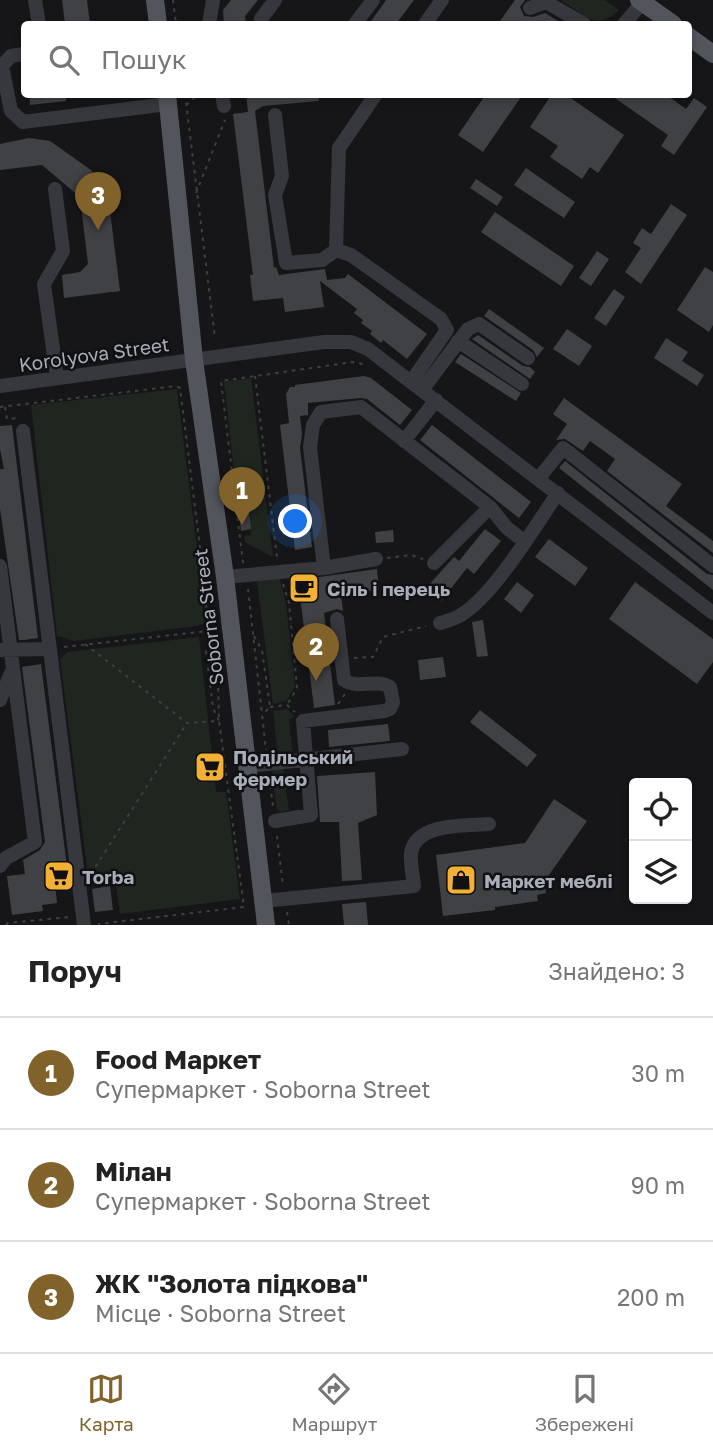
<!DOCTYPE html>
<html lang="uk">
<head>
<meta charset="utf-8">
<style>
	:root { --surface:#fff; --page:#f2f2f2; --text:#222; --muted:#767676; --line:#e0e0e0; --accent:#80622a }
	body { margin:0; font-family:"Golos Text",sans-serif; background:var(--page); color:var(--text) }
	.controls { position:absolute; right:21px; bottom:21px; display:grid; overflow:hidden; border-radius:7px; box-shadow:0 4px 10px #0003 }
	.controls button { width:63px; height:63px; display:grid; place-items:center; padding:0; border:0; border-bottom:2px solid var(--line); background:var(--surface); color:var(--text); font:35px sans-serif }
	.you { position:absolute; left:296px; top:522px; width:24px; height:24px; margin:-18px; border:5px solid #fff; border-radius:50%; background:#1a73e8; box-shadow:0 0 0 10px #1a73e833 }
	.badge { display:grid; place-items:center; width:46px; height:46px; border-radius:50%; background:var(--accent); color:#fff; font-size:23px; font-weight:700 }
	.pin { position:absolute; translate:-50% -58px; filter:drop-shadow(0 2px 4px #0008) }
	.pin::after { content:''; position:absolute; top:37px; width:24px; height:21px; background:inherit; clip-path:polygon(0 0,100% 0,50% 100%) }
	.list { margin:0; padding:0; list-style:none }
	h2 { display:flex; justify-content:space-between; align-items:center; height:91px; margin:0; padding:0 28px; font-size:30px }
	h2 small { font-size:23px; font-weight:400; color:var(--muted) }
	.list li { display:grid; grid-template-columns:46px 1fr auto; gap:21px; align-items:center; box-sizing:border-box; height:112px; padding:0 28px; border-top:2px solid var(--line) }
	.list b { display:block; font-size:26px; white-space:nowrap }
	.list p { margin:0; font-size:23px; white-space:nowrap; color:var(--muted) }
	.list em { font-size:23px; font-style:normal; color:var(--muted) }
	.icon { flex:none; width:38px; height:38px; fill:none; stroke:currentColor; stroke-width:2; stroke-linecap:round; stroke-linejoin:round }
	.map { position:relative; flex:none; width:713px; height:925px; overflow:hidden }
	.search { position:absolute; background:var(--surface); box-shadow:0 4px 10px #0003; left:21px; right:21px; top:21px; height:77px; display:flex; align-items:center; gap:18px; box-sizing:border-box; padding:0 24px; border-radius:7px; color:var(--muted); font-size:26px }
	.sheet { height:427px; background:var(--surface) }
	nav { display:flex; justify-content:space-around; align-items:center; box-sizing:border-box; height:98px; border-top:2px solid var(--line); background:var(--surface); font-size:19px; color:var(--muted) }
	nav a { display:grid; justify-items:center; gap:4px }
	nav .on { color:var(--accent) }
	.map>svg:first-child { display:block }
	.green { fill:#1e261f }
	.building { fill:#404145 }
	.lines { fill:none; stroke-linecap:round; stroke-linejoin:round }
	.path { stroke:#3d3f44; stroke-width:2; stroke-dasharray:3.5 5; stroke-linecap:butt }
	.minor { stroke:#37383d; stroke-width:14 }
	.major { stroke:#53555c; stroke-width:18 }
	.labels { text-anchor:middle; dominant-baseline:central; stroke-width:5; stroke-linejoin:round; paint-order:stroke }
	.street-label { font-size:19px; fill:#a8adb8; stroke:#111113 }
	.poi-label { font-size:19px; font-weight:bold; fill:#a8adb8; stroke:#111113; text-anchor:start }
</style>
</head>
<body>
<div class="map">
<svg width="713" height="925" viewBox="0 0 713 925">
	<rect width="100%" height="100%" fill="#161618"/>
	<!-- green -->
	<path class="green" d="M561 0H605L619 10C595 32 584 15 561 0Z
		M251 378 273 557 246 543 244 536 251 535 249 511 241 512 240 506H238L224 382Z
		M177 389 201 580 204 623 197 626 74 641 57 636 31 405Z
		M279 576 286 603 295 687 286 701 273 704 257 582 260 578Z
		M199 637 216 792H226L240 899 120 914 115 878 89 882 60 659 67 652Z
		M287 709 295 717 289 719 293 757 278 756 273 711Z
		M283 767 289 810 280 812 277 809 272 773 274 769Z"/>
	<!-- building -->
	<path class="building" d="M62 0H87L90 24H65Z
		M231 0H258L245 16 246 24H224L223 10Z
		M386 0H414L396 24H369Z
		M515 0H525L520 7 524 16 533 17 545 13 563 24H506L500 21Z
		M29 94H66V101L30 105Z
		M246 94H318L319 101 263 106 255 111 274 268 276 267 279 275 325 269 327 280 345 278 348 274 427 334 407 359 383 340 381 343 370 334 372 331 361 323 363 320 354 313 357 309 320 281 324 307 285 312 283 298 253 301 250 275H253L233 114 248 112Z
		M486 94H523L483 152 458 135Z
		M552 94H565L624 135 598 173 590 167 582 179 550 157 558 146 530 127Z
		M609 94H665L686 109 694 98 707 107 674 155 661 146 668 135Z
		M29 138 50 141 91 170 108 195 120 291 64 298 62 275 80 272 88 264 80 197 42 165 0 170V144Z
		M526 168 575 202 564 218 514 185Z
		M476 179 503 197 497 206 470 188Z
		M671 204 687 215 641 284 625 272 641 248 633 243 642 228 651 234Z
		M495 212 574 266 561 286 481 232Z
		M597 251 609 259 591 286 579 278Z
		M705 267 713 272V325L709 332 677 310Z
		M614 289 625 297 606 326 594 318Z
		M489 309 544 348 537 357 533 350 484 316Z
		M567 329 592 346 579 366 553 349Z
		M478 335 523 366 530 367 535 372 530 379 472 339Z
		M666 338 688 352 682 361 704 375 697 386 654 358Z
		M461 354 521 393 516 401 455 362Z
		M364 376 371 378 412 410 400 425 367 399 361 398 308 403V415L300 416 302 434 300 448 312 547 295 550 280 425 289 423 286 394 290 387H295V385Z
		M564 398 682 484 666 506 713 541V553L607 471 615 459 590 441 583 451 565 439 556 440 567 424 553 414Z
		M12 425 38 638 24 640H19L0 509V469H4L0 449V426Z
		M432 425 531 502 519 518 420 440Z
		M565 461 707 574 713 575V590L559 468Z
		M249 511 251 529 241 531 239 512Z
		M485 529 501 541 474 574 467 568 441 601 426 588 454 557 459 561Z
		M393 530 394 542 376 543 375 532Z
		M549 539 588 568 575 586 535 557Z
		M377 569 379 590 341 594 343 611 337 609 324 613 335 705 314 708 298 580Z
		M517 582 534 595 521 613 504 599Z
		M635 582 713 639V662L697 684 609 619Z
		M483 620 488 656 477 657 472 622Z
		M443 657 446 677 420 680 418 660Z
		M41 664 69 882 55 884 57 903 42 905 43 911 12 915 7 876 25 874 23 860 40 850 45 842 22 667Z
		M480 710 537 755 527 767 470 722Z
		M388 724 390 741 329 747 328 730Z
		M375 772 377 815 358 823 362 880 342 881 339 822H320L317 776Z
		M554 799 587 821 544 882 546 893 537 895 538 901 495 907V910L443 916 436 855 525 843Z
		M110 886 113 910 95 912 92 889Z
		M366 902 368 925H344L342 904Z"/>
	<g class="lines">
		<!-- path -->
		<path class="path" d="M173 0 176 24
			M185 94 215 338
			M186 105 199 94
			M196 193 225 120
			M255 376 277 558
			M0 407 176 386 180 388 204 579 209 643 218 680 219 721 244 907 98 924
			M5 407 7 419 19 418
			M387 558 411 555 423 559
			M243 563 221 381 353 362 367 365
			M283 584 289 603 297 688 287 705
			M248 589 266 750
			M254 636 262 650 270 707 264 713
			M85 644 187 723 219 721 213 708 206 652 209 644
			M64 647 208 631
			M354 658 373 657 383 637 426 626
			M338 704 345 694
			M270 707 287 705 295 712
			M269 777 273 806
			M277 836 283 886
			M91 874 187 723
			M287 912 289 925
			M6 925 8 923 70 917"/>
		<!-- minor -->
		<path class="minor" d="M35 0 39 24
			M530 8 546 2 584 24
			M209 24 213 0
			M262 24 261 19 275 0
			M355 24 373 0
			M425 24 442 0
			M624 24 642 3
			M24 54 11 56 2 66 11 111 23 122 168 104
			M222 94 224 106
			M376 94 339 148 336 250 351 255 441 319 447 330 411 382
			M275 115 282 176 275 195 286 263 322 260 336 250
			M55 189 63 251 44 284 57 378
			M458 341 522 384
			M0 386 324 342H351L368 349 411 382 713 613
			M422 390 468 329 479 324 528 358
			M23 431 84 925
			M404 441 436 400
			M539 478 563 448 713 566
			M434 563 490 507
			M0 566 35 842 6 858 0 866
			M324 568 310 447 313 425 321 412 361 407 490 507 507 528 525 542
			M225 577 324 568 376 559
			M440 623C447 621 455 619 461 615 495 594 535 526 558 493
			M0 650 49 649
			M0 700 11 673
			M248 766 402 749
			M275 821 311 815 303 721 384 711 390 709 393 702 390 687C375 678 359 690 344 680L337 619
			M264 901 414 886C413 876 410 863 411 853 416 822 466 826 489 824"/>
		<!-- major -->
		<path class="major" d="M155 0 158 24
			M639 0 673 24
			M688 36 713 54
			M167 94 194 360 225 577 266 925"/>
	</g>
	<!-- icons -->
	<defs>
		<g id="cafe-square" transform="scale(1.575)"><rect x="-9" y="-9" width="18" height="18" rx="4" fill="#f2b134" stroke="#111113"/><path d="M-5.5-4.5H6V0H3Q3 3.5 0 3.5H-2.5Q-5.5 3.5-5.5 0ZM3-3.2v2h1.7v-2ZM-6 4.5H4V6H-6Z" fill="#111"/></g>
		<g id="supermarket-square" transform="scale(1.575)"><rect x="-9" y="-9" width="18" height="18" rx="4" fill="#f2b134" stroke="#111113"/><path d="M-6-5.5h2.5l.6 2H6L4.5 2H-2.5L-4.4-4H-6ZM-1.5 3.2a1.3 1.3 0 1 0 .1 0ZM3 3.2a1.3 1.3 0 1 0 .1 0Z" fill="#111"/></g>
		<g id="shop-square" transform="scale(1.575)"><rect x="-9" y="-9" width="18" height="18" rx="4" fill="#f2b134" stroke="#111113"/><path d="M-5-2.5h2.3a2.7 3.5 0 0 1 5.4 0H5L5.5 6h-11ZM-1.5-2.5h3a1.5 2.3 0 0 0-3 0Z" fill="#111"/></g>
	</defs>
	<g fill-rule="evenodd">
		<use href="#cafe-square" x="304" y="588"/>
		<use href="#supermarket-square" x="210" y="767"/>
		<use href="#supermarket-square" x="59" y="876"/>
		<use href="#shop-square" x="461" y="880"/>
	</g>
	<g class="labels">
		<!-- street labels -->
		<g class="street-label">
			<text transform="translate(94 354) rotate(-8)">Korolyova Street</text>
			<text transform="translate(208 617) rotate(-97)">Soborna Street</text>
		</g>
		<!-- poi labels -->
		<g class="poi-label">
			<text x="327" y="588">Сіль і перець</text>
			<text x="233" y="756">Подільський<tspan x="233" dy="22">фермер</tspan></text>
			<text x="82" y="876">Torba</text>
			<text x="484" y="880">Маркет меблі</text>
		</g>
	</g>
</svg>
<div class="controls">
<button><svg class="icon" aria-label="locate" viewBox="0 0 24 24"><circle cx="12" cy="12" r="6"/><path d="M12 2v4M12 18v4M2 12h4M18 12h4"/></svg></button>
<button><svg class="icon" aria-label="layers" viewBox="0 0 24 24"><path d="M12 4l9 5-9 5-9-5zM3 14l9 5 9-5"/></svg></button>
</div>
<div class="you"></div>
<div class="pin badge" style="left:242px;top:525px">1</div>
<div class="pin badge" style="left:316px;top:681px">2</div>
<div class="pin badge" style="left:98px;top:230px">3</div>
<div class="search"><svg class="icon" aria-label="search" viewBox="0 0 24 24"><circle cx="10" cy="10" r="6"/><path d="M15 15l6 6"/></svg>Пошук</div>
</div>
<section class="sheet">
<h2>Поруч<small>Знайдено: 3</small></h2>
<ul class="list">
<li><span class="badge">1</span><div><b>Food Маркет</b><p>Супермаркет · Soborna Street</p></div><em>30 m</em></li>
<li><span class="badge">2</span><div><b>Мілан</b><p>Супермаркет · Soborna Street</p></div><em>90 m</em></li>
<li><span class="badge">3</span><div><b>ЖК &quot;Золота підкова&quot;</b><p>Місце · Soborna Street</p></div><em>200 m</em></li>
</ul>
</section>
<nav>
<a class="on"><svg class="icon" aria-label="map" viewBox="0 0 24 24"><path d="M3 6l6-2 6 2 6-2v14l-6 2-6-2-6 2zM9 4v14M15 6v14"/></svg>Карта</a>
<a><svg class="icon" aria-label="directions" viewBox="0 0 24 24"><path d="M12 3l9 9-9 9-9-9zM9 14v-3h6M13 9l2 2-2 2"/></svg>Маршрут</a>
<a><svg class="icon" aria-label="saved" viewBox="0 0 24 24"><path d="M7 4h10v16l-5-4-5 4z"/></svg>Збережені</a>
</nav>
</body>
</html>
